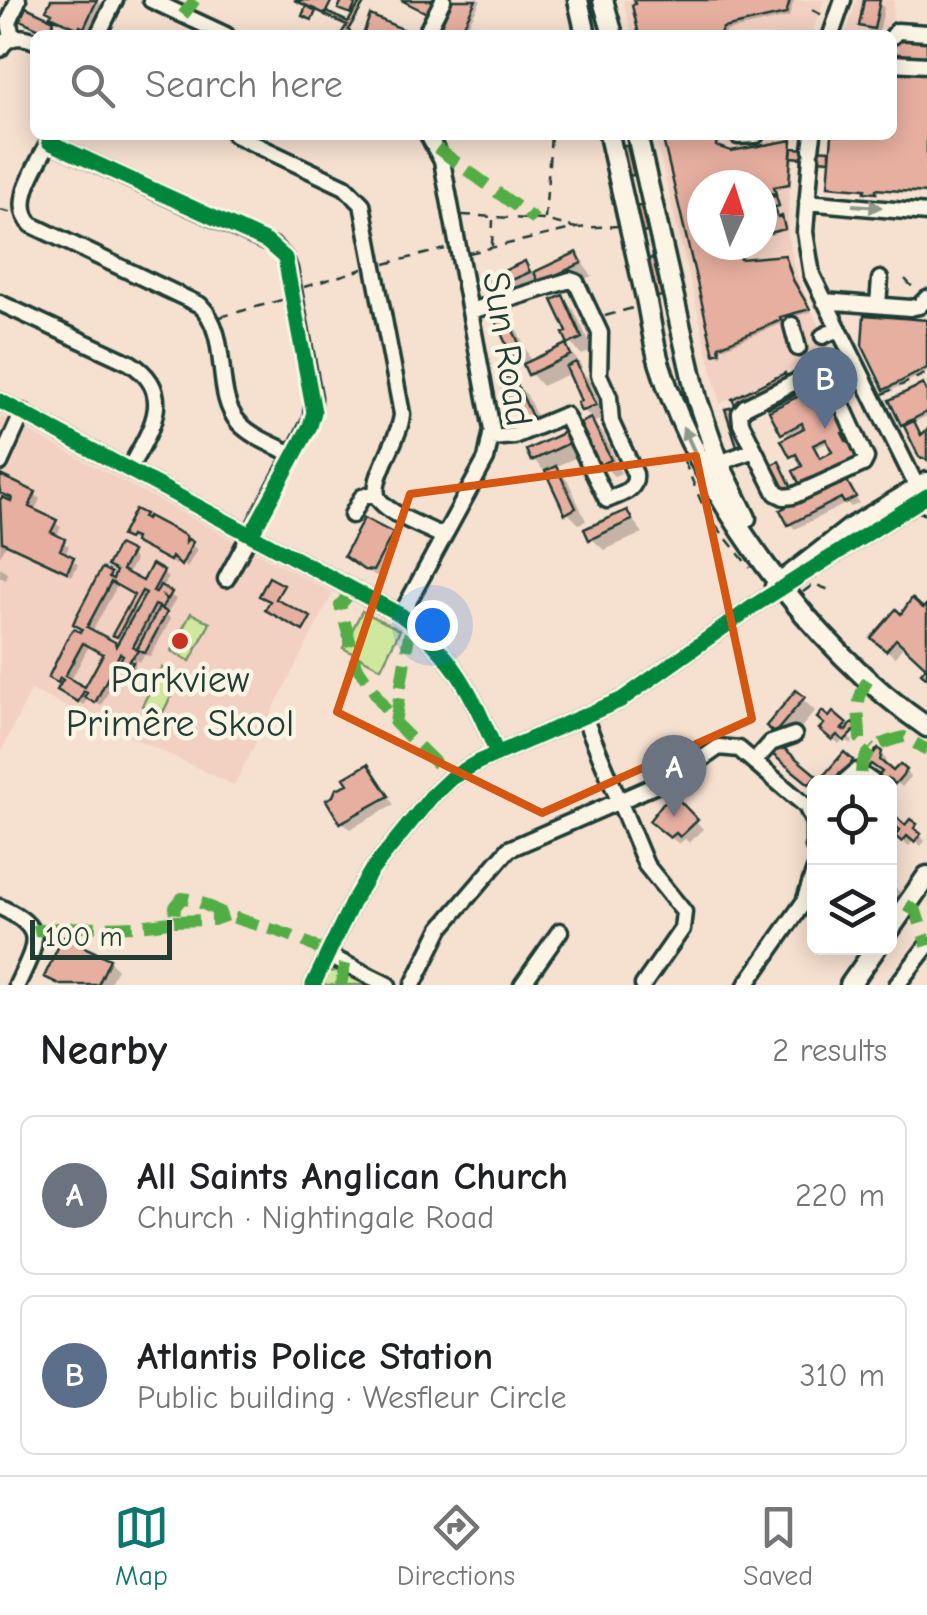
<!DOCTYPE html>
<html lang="en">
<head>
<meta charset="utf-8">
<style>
	:root { --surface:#fff; --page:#f6f6f6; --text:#202124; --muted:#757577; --line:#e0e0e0; --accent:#0f766e }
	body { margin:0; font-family:"Comic Neue",sans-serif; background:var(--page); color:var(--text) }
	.controls { position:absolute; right:30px; bottom:30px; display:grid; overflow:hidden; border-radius:15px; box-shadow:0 5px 25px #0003 }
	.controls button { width:90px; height:90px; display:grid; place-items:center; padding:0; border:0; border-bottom:2px solid var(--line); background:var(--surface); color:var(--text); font:50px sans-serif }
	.compass { position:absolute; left:687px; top:170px; width:90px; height:90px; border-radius:50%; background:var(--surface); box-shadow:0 5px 25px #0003; rotate:4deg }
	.scale { position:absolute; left:30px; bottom:25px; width:142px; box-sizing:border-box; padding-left:10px; border:5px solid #1f3d34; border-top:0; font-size:28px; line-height:35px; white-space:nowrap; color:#1f3d34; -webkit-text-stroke:8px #fcf5e5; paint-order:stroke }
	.you { position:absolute; left:432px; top:625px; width:35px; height:35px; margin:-25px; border:8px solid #fff; border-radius:50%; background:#1a73e8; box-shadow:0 0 0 15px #1a73e833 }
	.badge { display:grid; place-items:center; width:65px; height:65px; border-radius:50%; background:var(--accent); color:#fff; font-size:32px; font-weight:700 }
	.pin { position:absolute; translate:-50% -82px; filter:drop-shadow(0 2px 5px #0008) }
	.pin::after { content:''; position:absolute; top:52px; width:35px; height:30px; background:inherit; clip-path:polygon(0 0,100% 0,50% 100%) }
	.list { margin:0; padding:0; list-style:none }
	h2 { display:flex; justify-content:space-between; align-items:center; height:130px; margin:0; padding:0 40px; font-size:42px }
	h2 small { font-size:32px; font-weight:400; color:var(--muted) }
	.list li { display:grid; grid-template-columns:65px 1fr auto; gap:30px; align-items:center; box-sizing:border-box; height:160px; margin:0 20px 20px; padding:0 20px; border:2px solid var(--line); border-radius:15px }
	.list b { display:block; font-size:38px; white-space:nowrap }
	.list p { margin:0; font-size:32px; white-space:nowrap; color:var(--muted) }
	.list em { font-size:32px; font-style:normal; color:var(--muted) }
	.icon { flex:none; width:55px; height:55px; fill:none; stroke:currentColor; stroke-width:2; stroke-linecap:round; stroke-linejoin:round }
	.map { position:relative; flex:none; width:927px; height:985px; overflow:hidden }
	.search { position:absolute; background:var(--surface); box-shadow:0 5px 25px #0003; left:30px; right:30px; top:30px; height:110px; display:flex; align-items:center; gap:25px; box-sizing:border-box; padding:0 35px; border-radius:15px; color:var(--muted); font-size:38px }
	.sheet { height:490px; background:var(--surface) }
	nav { display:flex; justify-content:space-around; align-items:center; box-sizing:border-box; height:140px; border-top:2px solid var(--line); background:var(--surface); font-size:28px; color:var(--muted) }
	nav a { display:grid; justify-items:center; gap:5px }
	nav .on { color:var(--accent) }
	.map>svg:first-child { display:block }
	.built { fill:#f2d1c2; fill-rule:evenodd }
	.green { fill:#cfe89e; stroke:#779269; stroke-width:2.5 }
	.shadow { fill:#0003; fill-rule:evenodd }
	.building { fill:#e7afa0; stroke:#1f3d34; stroke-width:2.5; fill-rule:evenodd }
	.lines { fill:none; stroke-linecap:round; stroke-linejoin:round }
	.minor-casing { stroke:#1f3d34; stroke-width:21 }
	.major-casing { stroke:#1f3d34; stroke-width:25 }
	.path { stroke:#1f3d34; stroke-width:2.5; stroke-dasharray:10 8; stroke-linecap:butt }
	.minor { stroke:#fcf5e5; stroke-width:14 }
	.major { stroke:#fcf5e5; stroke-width:18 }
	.quiet { stroke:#52ad45; stroke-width:12; stroke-dasharray:25 12; stroke-linecap:butt }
	.cycleway-casing { stroke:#fcf5e5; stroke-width:21 }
	.cycleway { stroke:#00873e; stroke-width:15 }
	.oneway { fill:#8e998c }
	.marked { fill:none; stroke:#d45610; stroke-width:8; stroke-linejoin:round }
	.poi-dot { fill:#c8321e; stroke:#fcf5e5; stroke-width:4 }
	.labels { text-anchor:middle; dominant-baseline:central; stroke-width:9; stroke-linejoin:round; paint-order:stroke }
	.street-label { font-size:38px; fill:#1f3d34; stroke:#fcf5e5 }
	.poi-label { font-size:38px; fill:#1f3d34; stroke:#fcf5e5 }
</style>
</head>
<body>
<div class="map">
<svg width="927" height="985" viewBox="0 0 927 985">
	<rect width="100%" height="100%" fill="#f6e0d0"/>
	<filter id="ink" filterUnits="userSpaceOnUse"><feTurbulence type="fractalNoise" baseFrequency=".01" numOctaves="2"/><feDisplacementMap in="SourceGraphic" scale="20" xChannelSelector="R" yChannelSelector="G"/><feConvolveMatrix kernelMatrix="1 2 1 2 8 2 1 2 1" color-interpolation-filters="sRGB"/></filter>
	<g filter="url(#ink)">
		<!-- built -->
		<path class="built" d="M623 0H824L811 35H632Z
			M857 0H894L892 25 885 35H845Z
			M655 135H793L787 230 796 273 829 350 720 404ZM702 185H762V245H702Z
			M0 416 333 593 234 785 31 690 0 754Z"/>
		<!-- green -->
		<path class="green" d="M362 611 400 630 381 668 343 648Z
			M191 613 210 623 190 661 171 651Z
			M162 667 181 677 161 716 142 706Z
			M344 969 381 985H322L329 972Z"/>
		<!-- shadow -->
		<path class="shadow" d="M53 0H96L104 8 92 33 88 32 87 35 61 23 53 15Z
			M455 0H481L463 35H439Z
			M637 0H794L789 17 727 31 724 35H641Z
			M866 0 878 2 884 8 879 33 867 30 862 25Z
			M892 72 927 75V195L878 191V195L870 194 867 191 834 188 830 185 832 162 793 159 791 186 776 190 777 194 762 196V185H702V245H738L742 261 784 257 811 312 782 320 783 323 720 349 722 355 719 356 665 135H720L719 149 731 154 790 143 794 150 833 153 834 135H892Z
			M576 255 592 276 553 293 543 283 501 302 489 290 525 264 535 274Z
			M653 261 656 264 664 299 659 296Z
			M562 298 574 310 593 350 582 355 570 343Z
			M502 311 514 323 532 363 566 348 578 360 582 368 579 369 588 378 606 418 592 423 603 433 621 473 614 476 602 464 584 424 593 420 583 409 584 402 571 373 542 386 513 354Z
			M927 322V372L890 391 886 388Z
			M819 375 849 434 843 436 847 444 852 441 856 444 864 461 806 489 796 472 805 467 800 456 795 458 792 455 785 441 789 438 766 398 743 410 736 401 785 376 797 400 803 397 797 386ZM830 441 836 453 820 460 814 449Z
			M514 383 527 395 545 435 538 438 525 426Z
			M927 393V416L913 423 922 438 927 435V461L921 456 903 423Z
			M569 433 584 454 554 467 568 481 586 521 579 524 567 512 548 470 545 472 533 459Z
			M0 478 35 494 40 499 34 512 61 527 56 538 69 546 65 556 78 564 72 576 6 545 0 556V534L5 524 0 522V506L5 496 0 494Z
			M847 484 859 503 851 507 847 503 795 529 790 524Z
			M627 513 643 533 604 550 591 538Z
			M143 516 197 549 187 568 178 560 176 565 124 535Z
			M391 535 399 543 380 578 355 563Z
			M130 554 135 560 127 575 144 584 163 573 168 578 162 590 176 599 166 614 171 619 150 657 145 654 140 662 136 660 134 673 122 664 101 706 88 697 84 705 65 695 60 690 62 686 51 678 81 636 103 572 115 580 119 573 110 566ZM117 586 144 600 138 611 131 605 115 634 122 641 118 648 92 632ZM89 646 105 655 86 691 70 682Z
			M0 567 8 574 6 580 0 577Z
			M927 607V665L905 644 895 657 882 646 901 617 924 612Z
			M796 693 815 711 788 743 769 725Z
			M845 725 850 731 847 735 853 741 851 744 844 738 839 744 822 729Z
			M878 752 886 759 884 767 894 775 900 767 911 777 902 787 895 781 891 786 881 777 885 773 871 761Z
			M375 775 394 805 350 829 342 822Z
			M675 800 703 829 689 843 685 839 679 844 659 828Z
			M892 817 905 828 910 822 925 841 921 846 914 840 909 846 898 836 903 831 896 825 890 831Z
			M890 882 905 897 901 902 890 893Z
			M109 961 117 969 109 985H56L47 976Z"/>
		<!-- building -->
		<path class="building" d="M51 0H97L84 28 80 26 79 29 50 16 52 13 46 10Z
			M294 0H332L325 14Z
			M342 0 356 3 351 14 338 9Z
			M362 0H366L348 30 354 35 341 34 347 25 325 15 327 12 348 22Z
			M401 0H438L431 15Z
			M452 0H476L460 33 465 35H437Z
			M634 0H790L786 14 723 28 719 35H639L632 5 635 4Z
			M864 0H880L874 29 859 26Z
			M306 6 316 11 312 20 302 16Z
			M26 7 54 20 48 33 20 20Z
			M370 15 407 31 405 35H363Z
			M892 36 927 38V61L892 58Z
			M892 70 927 72V193L876 189V193L864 192 865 189 828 186 832 135H892Z
			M662 135H717L716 146 731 151 792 140 789 184 774 187 776 194 762 192V185H702V245H737L740 259 785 255 793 280 810 309 780 317 781 320 719 346 720 352 714 354Z
			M624 146H627L634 175 628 176 621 147Z
			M792 148 830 150V160L791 157Z
			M776 196 779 206 762 210V198Z
			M639 206H641L647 232 642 233 635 207Z
			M775 207 778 217 782 216 785 229 762 235V210Z
			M577 252 582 263 539 283 534 272Z
			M653 258 662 296 657 297 648 259Z
			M525 261 530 272 487 291 482 281Z
			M563 295 582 338 568 344 563 333 567 332 552 300Z
			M503 308 522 350 511 355 492 313Z
			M864 315 927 320V368L884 390 862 345Z
			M566 344 571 355 528 375 523 364Z
			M814 359 817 364 802 372 799 366Z
			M576 362 596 405 585 410 581 411 577 402 581 401 566 367Z
			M819 372 836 406 822 413 824 418 838 411 848 430 842 433 846 441 853 438 862 457 801 487 793 471 802 466 796 454 790 457 781 440 804 428 802 423 781 434 769 411 799 396 794 385ZM826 439 832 452 820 458 813 445Z
			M785 373 788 380 736 406 732 399Z
			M509 376 512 382 515 380 535 423 523 428 499 381Z
			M923 384 927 392V412L901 425 889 400Z
			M791 387 795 395 768 408 765 401Z
			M734 407 745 443 737 446 725 409Z
			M591 418 611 460 600 465 580 423Z
			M914 421 921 435 927 430V460L919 457 904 426Z
			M569 430 574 441 531 461 526 450Z
			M779 461 792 488 784 491 771 465Z
			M556 466 576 508 565 514 545 471Z
			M0 475 36 492 29 507 57 520 51 532 65 539 60 550 74 557 67 572 2 542 0 500 2 497 11 501 12 498 0 493Z
			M839 480 841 484 847 481 856 497 844 503 841 498 788 525 780 510Z
			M135 509 145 514 143 517 146 519 148 516 186 536V542L188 539 193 542 181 566 172 557 170 561 134 542 135 538 130 536 128 539 121 536Z
			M627 510 632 520 589 540 584 529Z
			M364 518 393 533 373 571 364 570 344 556Z
			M118 545 132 552 122 570 143 581 152 564 164 571 153 591 156 593 160 585 172 592 168 599 164 597 166 600 162 608 155 605 133 647 138 651 129 661 133 662 129 670 118 664 123 655 120 653 95 703 84 697 87 693 84 691 78 702 57 690 63 680 60 678 58 683 48 678 69 635 74 629 80 632 82 629 73 624 76 617 98 575 102 568 111 573 109 577 113 579 116 571 107 566ZM111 582 134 595 112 635 117 637 142 591 146 593 116 646 115 642 87 627ZM83 643 103 654 85 687 65 676Z
			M269 577 284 585 276 599 311 617 303 631 265 610 270 601 259 596Z
			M912 598 923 608 927 604V678L921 673 926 667 896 639 886 651 871 638 896 609 901 614Z
			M159 608 167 612 145 653 137 649Z
			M796 690 805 697 775 733 766 726Z
			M822 711 829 717 833 712 847 724 842 729 846 731 852 723 858 727 844 741 837 735 832 740 819 729 824 724 817 718Z
			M780 745 816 775 809 784 772 754Z
			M878 748 882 752 880 760 893 771 900 764 907 770 895 784 888 778 884 782 877 777 882 772 871 764 867 769 863 766Z
			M844 752 853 760 841 781 838 778 834 782H818Z
			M368 764 389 796 340 823 326 800 333 796 336 789 348 784 344 778Z
			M676 797 698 820 680 837 676 833 670 838 649 821 663 803Z
			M892 813 905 825 910 819 917 824 914 828 921 834 914 842 907 836 902 842 895 836 900 830 890 822Z
			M63 937 110 959 98 985H61L44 977Z"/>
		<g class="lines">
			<!-- minor casing -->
			<g class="minor-casing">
				<path id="minor" d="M151 0 226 35
					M98 35 115 0
					M425 35 443 0
					M831 35 843 0
					M893 36 897 31 927 33
					M12 38 9 22 18 0
					M0 49C8 35 21 35 35 41
					M892 63 927 65
					M235 135 345 187 362 204 402 414C401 440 365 484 380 501 394 517 424 526 442 536
					M52 136C41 160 8 203 32 225L200 305C232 336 212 394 239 423 253 438 277 446 294 455
					M738 136 756 135
					M49 142 272 245 285 258 289 269 313 397 312 419 226 579
					M811 149 813 135
					M811 158 805 232 812 275 926 505
					M807 202 927 213
					M824 301 910 308 919 306 927 298
					M0 303 130 363C178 393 149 433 129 469
					M878 305 880 279
					M471 311 570 280 576 282 600 333 599 375 609 397 611 422 635 474C637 491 620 494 607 500L565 415 514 436 491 438
					M792 325 798 348
					M823 336 838 329
					M819 370 829 376 866 458 863 464 793 496 784 497 776 493 741 423 740 413 745 407Z
					M0 401 401 615C454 655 473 694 497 754
					M0 463 23 412
					M719 463 754 450
					M352 515 362 497 376 493
					M773 586 850 526 927 480
					M401 615 486 459 492 430 442 161 428 135
					M584 717 646 865 684 912 682 929 643 985
					M754 762 771 743 794 735
					M844 782 857 771 873 782
					M0 907C48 929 36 944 17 985
					M327 955 388 985
					M313 985 353 901 371 871 431 797 451 778 478 762 621 700 755 605 927 496
					M413 985 441 928 509 849 679 775 719 747 739 749 806 806 814 823V847
					M522 985 560 931
					M746 985 804 902 814 872
					M897 985 927 946"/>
			</g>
			<!-- major casing -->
			<g class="major-casing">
				<path id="major" d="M578 0 586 35
					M603 0 613 35
					M609 135C621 189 634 244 646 298 651 321 653 343 660 365 700 496 814 650 927 727
					M637 135 697 399 719 463 746 518
					M890 929 927 876
					M850 985 876 948"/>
			</g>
			<!-- path -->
			<path class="path" d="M812 10 822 15
				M0 210 13 213
				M462 215 544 220 576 228
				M545 219 551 135
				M492 246 493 220
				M469 253 576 228 618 226
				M385 264 445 249
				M905 279 915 290
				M304 287 363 269
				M605 316 636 307
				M220 317 285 299
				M883 394 927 373
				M684 461 706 513 750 568
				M803 592 814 584 832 591"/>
			<!-- minor -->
			<use href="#minor" class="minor"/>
			<!-- major -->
			<use href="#major" class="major"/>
			<!-- quiet -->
			<path class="quiet" d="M183 15 195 0
				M437 148 535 220
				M353 590 340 605 357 666 395 723 451 778
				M868 680C853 703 860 713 860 739L871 749
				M395 723 409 635 416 627
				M861 773C862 748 883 742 904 737L927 750
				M906 905 916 911 927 946
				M174 921 213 920 227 915
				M34 931C80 923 127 931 174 921L175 907 182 898C198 899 210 908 225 914 260 928 296 932 327 955
				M341 985 345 964"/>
			<!-- cycleway casing -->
			<g class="cycleway-casing">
				<path id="cycleway" d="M49 142 267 242 285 258 314 412 310 426 251 535
					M0 401 401 615C454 655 473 694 497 754
					M313 985 353 901 371 871 431 797 451 778 478 762 621 700 755 605 927 496"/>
			</g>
			<!-- cycleway -->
			<use href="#cycleway" class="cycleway"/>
		</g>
		<!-- one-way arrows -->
		<defs><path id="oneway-solid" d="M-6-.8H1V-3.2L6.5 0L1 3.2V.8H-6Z" transform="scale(2.5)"/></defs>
		<g class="oneway">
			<use href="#oneway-solid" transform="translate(867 206) rotate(4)"/>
			<use href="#oneway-solid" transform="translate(689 440) rotate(-115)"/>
		</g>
	</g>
	<!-- marked area -->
	<path class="marked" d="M696 456 752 719 542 813 337 712 410 494Z"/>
	<!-- markers -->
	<circle class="poi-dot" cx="180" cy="641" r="10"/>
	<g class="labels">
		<!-- street labels -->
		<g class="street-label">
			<text transform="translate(507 349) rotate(81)">Sun Road</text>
		</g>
		<!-- poi labels -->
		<g class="poi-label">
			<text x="180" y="680">Parkview<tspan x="180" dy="44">Primêre Skool</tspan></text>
		</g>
	</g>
</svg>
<div class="controls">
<button><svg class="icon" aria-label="locate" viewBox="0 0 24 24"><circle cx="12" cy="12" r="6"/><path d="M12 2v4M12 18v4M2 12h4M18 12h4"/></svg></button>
<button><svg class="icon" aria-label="layers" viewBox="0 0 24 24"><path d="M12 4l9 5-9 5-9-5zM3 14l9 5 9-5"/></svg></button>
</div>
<svg class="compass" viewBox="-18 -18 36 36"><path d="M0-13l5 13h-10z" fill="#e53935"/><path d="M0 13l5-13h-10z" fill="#757577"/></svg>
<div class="scale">100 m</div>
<div class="you"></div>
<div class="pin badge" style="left:674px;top:817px;background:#6b7280">A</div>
<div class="pin badge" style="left:825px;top:429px;background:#5c6f8a">B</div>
<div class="search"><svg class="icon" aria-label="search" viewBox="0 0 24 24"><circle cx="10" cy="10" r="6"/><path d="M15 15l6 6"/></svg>Search here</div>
</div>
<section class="sheet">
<h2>Nearby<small>2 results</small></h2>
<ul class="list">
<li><span class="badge" style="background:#6b7280">A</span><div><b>All Saints Anglican Church</b><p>Church · Nightingale Road</p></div><em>220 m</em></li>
<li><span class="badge" style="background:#5c6f8a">B</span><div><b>Atlantis Police Station</b><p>Public building · Wesfleur Circle</p></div><em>310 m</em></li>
</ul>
</section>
<nav>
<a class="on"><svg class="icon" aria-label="map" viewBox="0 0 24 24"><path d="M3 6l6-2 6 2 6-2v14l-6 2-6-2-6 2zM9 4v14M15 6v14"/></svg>Map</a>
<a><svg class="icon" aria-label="directions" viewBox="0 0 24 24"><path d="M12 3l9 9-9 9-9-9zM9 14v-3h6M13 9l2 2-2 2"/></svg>Directions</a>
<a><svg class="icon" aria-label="saved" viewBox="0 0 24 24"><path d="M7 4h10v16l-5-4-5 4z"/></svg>Saved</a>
</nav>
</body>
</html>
